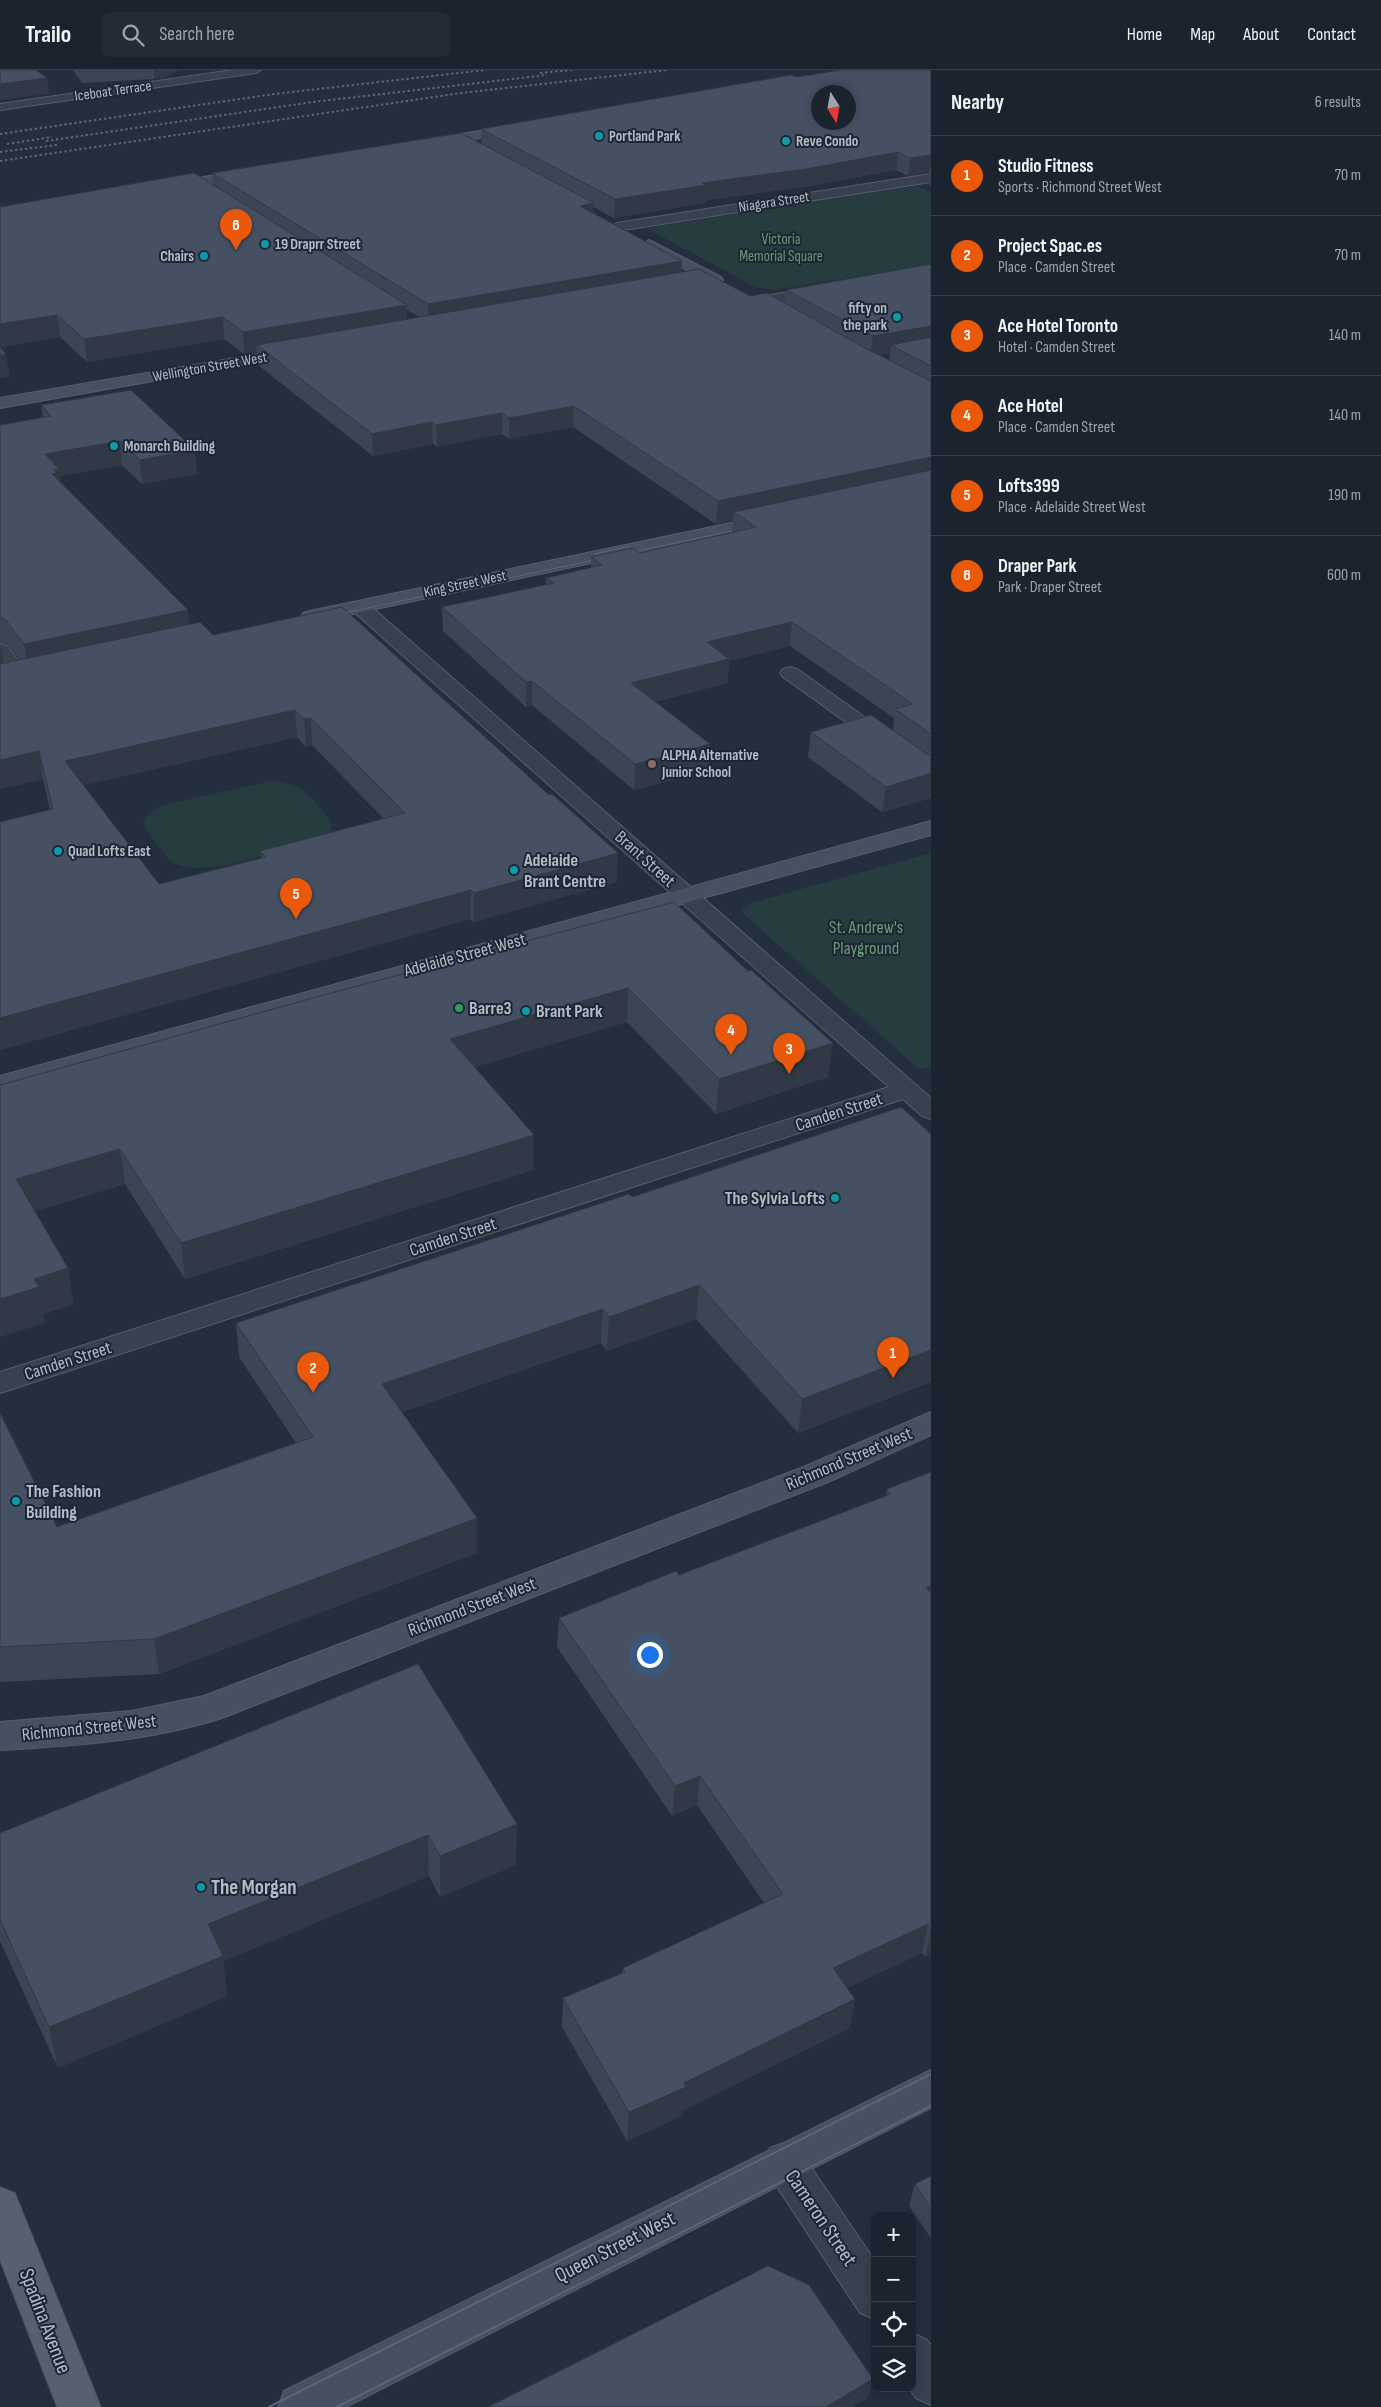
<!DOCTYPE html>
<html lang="en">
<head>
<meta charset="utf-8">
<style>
	:root { --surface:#1b232e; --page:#242b36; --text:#f1f3f6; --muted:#a0a4aa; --line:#39404a; --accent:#ea580c }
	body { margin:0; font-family:"Sofia Sans Condensed",sans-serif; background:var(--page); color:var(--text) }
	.controls { position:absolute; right:15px; bottom:15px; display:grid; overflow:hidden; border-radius:10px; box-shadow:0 2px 12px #0003 }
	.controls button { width:45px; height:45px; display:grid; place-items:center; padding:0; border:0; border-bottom:1px solid var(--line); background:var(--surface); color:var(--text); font:25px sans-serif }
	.compass { position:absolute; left:811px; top:15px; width:45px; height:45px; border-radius:50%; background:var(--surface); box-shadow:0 2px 12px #0003; rotate:169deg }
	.you { position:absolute; left:649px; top:1584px; width:18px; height:18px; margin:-12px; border:4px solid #fff; border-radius:50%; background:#1a73e8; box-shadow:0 0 0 8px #1a73e833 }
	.badge { display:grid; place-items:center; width:32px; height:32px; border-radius:50%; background:var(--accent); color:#fff; font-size:16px; font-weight:700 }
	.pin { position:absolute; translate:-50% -41px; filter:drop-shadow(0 1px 2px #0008) }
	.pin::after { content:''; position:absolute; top:26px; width:18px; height:15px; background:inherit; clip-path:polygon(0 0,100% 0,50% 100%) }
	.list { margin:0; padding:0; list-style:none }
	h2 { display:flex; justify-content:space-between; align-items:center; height:65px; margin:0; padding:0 20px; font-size:21px }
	h2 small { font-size:16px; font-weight:400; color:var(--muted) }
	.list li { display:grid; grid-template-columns:32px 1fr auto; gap:15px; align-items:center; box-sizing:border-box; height:80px; padding:0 20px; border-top:1px solid var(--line) }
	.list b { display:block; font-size:19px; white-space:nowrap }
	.list p { margin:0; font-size:16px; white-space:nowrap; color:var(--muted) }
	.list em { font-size:16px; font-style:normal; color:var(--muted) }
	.icon { flex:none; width:28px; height:28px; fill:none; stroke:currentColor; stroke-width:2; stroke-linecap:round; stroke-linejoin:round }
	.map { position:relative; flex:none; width:931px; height:2337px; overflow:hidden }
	header { display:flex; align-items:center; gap:30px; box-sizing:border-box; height:70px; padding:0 25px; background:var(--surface); border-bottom:1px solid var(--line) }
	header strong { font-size:24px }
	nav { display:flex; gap:28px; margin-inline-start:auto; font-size:18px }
	.search { width:350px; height:45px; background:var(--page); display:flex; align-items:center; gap:12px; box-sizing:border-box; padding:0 18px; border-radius:10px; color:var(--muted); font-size:19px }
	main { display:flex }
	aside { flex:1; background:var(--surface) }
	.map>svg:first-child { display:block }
	.green { fill:#263c3f }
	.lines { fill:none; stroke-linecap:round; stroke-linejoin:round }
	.street-casing { stroke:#565f6c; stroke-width:2 }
	.secondary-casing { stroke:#565f6c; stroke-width:2 }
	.primary-casing { stroke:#414a57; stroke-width:2 }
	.street { fill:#38414e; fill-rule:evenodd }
	.secondary { fill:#465061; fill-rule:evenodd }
	.primary { fill:#56606e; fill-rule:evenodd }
	.tram-far1 { stroke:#5a6575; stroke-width:1 }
	.tram { stroke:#5a6575; stroke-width:2 }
	.rail { stroke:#5a6575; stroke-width:2; stroke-dasharray:2.5 2.5; stroke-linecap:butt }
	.wall { fill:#3b4654; fill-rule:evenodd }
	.shaded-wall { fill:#303945 }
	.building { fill:#455162; stroke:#303945; fill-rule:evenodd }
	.culture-dot { fill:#0f9aa8; stroke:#1d2633; stroke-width:2 }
	.education-dot { fill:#8d6e63; stroke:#1d2633; stroke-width:2 }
	.leisure-dot { fill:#2e9e5b; stroke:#1d2633; stroke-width:2 }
	.labels { text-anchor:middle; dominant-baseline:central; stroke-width:4; stroke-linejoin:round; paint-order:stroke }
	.far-street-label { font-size:15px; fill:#b4bcc9; stroke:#1d2633 }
	.far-poi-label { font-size:15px; font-weight:bold; fill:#b4bcc9; stroke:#1d2633; text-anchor:start }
	.far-park-label { font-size:15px; fill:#6b9a76; stroke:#1d2633 }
	.street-label { font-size:18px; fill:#b4bcc9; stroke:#1d2633 }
	.poi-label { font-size:18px; font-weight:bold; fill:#b4bcc9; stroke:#1d2633; text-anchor:start }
	.park-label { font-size:18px; fill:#6b9a76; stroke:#1d2633 }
	.near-poi-label { font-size:21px; font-weight:bold; fill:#b4bcc9; stroke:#1d2633; text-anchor:start }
	.near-street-label { font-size:21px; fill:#b4bcc9; stroke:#1d2633 }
</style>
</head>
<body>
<header>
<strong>Trailo</strong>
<div class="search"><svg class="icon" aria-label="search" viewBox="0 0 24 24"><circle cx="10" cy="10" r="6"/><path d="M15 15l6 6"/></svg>Search here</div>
<nav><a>Home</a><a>Map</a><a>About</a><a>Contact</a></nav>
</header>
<main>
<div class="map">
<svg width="931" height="2337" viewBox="0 0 931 2337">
	<rect width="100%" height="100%" fill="#242f3e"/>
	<!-- green -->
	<path class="green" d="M916 116 931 122V194L773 220 755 217 646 158Z
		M272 711C307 715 311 727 332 753L330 763 319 771 227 795C212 797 187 801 172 792 164 786 152 766 145 758L143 751 148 744 162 735Z
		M931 783V996L919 999 740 841 748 834Z"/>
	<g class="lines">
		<!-- street casing -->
		<g class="street-casing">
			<path id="street" d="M233 0H261L256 3 0 40V34Z
				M931 104V112L617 161 610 157 617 153Z
				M824 216 829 217 831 220 829 223 759 237 752 233 765 226Z
				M360 531 367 533 931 1028V1049L922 1046 903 1029 0 1323V1302L889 1017 353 541 351 537 353 533Z
				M0 574 7 576 29 605 32 609 29 613C16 616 2 604 0 591 0 586 0 580 0 574Z
				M790 597 797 599 931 694V710L924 708 783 607 780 603 783 599Z
				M784 2073 798 2078 875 2191V2249L860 2243 770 2106 764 2092 770 2078Z
				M912 2263 927 2270 931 2275V2335L916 2328 909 2318H912Z"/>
		</g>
		<!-- secondary casing -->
		<g class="secondary-casing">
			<path id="secondary" d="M516 55 522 59 520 61 430 77 424 73 430 69Z
				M250 99 256 103 254 106 169 121 163 117 169 113Z
				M649 170 721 207 723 210 716 214 711 213 644 177 642 174Z
				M294 278 301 282 299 285 0 338V328Z
				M769 445 775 446 778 450 775 454 310 553 303 551 301 547 303 543 310 541Z
				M931 751V765L0 1022V1006Z
				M931 1342V1365L828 1412 222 1648C150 1671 75 1676 0 1680V1652L132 1641 204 1626 806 1396Z
				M931 2000V2038L346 2337H278L284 2321Z"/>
		</g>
		<!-- primary casing -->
		<g class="primary-casing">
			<path id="primary" d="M0 2117 15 2123 101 2337H57L0 2190Z"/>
		</g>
		<!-- street -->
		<use href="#street" class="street"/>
		<!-- secondary -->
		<use href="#secondary" class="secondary"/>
		<!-- primary -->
		<use href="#primary" class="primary"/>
		<!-- tram-far1 -->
		<path class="tram-far1" d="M594 484 630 476
			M623 484 746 458
			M335 545 604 488"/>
		<!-- tram -->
		<path class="tram" d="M269 2337 931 2004
			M337 2337 931 2036"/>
		<!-- rail -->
		<path class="rail" d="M540 3 572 0
			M0 64 274 24 485 0
			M46 71 313 32 547 5
			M7 74 52 67
			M0 82 57 75
			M0 91 461 23 667 0"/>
	</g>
	<!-- wall -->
	<path class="wall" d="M73 0H179L165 7 154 9 82 13Z
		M931 0V116L928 114 929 102 908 106 896 100 804 117 706 130V133L614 148 593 137V143L682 191 681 202 750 226 785 233 786 220 931 194V728L882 742 808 687 811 662 893 660 894 648 790 576 729 591 727 613 655 632 710 674 708 700 634 720 532 635 526 637 443 561 442 537 546 515V508L591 498V487L640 483 732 463 733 450 716 454 573 357 509 369 502 364 437 377 433 374 373 386 258 295 257 282 244 284 224 269 87 292 60 267 0 277 6 284 9 306 0 308V137L213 115 212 103 481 74V59L797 7ZM407 240 419 247 407 249ZM890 283 889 290 878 285Z
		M41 335 197 404 142 414 122 395 60 406 61 412 188 540 189 555 213 565 549 725 618 783 616 812 474 852 470 849 0 980 50 740 43 709 0 719 1 578 3 593 20 590 8 575 0 573V355L43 347ZM297 667 306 677 312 675 384 749 260 781 261 788 159 814 83 715Z
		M674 832 828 1007 716 1044 627 952 474 997 533 1100 185 1209 125 1114 35 1141 68 1198 73 1234 43 1244 45 1253 0 1015Z
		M931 1064V1312L798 1363 696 1249 607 1281 601 1273 402 1342 477 1448V1483L159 1604 0 1612V1343L57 1457 296 1373 239 1287 236 1253 632 1127Z
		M931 1402V1884L925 1887 922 1883 847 1918 850 1958 683 2040V2045L627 2071 562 1957 563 1928 622 1903 623 1898 764 1833 697 1735 672 1746 557 1577 559 1548 679 1505 886 1427 887 1419Z
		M418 1594 516 1795 440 1827 429 1806 223 1891 227 1926 58 1998 0 1871V1763Z
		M931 2106V2168L909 2136 915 2114Z"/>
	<!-- shaded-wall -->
	<path class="shaded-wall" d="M154 0H179L165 7 154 9Z
		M47 8 49 24 0 30V14Z
		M898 82 896 100 804 117 706 130V133L614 148 615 129 702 113Z
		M931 85V97L930 96 929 102 908 106 910 88Z
		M594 133 593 151 580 136Z
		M682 191 681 210 428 253V234Z
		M407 235V256L257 275V282L244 284 243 262Z
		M57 245 60 267 0 277V254Z
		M223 247 224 269 87 292 84 269Z
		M931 256V276L891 275 890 283 870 286 873 266Z
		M6 284 9 306 0 308V285Z
		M574 336 573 357 509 369V348Z
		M502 343V364L437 377 436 355Z
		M432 352 433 374 373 386 372 364Z
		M120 371 122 395 60 406 62 423 52 408 45 384Z
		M195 380 197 404 142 414 140 390Z
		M931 387V409L734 442 733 450 716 454 718 431Z
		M188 540 190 566 28 600 24 574Z
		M792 552 790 576 729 591 727 613 630 638 631 613 707 572Z
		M1 578 5 605 0 606V579Z
		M532 611V635L526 637V612Z
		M295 640 297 667 68 719 65 691Z
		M311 648 312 675 306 677 304 649Z
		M710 674 708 700 634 720 635 694Z
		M39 681 43 709 0 719V690Z
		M931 703V728L882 742 886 717Z
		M618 783 616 812 474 852V823Z
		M471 820 470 849 0 980V948Z
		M628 918 627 952 450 1004V969Z
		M833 973 828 1007 716 1044 719 1009Z
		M534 1065 533 1100 185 1209 181 1173Z
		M120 1079 125 1114 22 1145 16 1109Z
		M68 1198 73 1234 43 1244 45 1253 0 1267V1229L34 1209Z
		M699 1215 696 1249 607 1281 609 1247Z
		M603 1239 601 1273 383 1348 382 1314Z
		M931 1280V1312L798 1363 802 1329Z
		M477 1448V1483L159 1604 154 1569Z
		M931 1516V1543L926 1518Z
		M700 1706 697 1735 672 1746 675 1716Z
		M517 1754 516 1795 440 1827V1786Z
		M428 1765 429 1806 223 1891 227 1926 58 1998 49 1957 208 1854Z
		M928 1854 922 1883 828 1927 833 1898Z
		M931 1859V1884L925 1887Z
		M855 1929 850 1958 683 2040V2045L627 2071 629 2042 684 2013Z
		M873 2309 868 2328 853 2337H826Z"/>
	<!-- building -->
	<path class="building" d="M0 0H36L47 8 0 14Z
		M841 0H931V85L910 88 898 82 806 99 702 113 707 115 615 129 481 59 791 5 797 7ZM818 22H848V52H818Z
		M461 63 594 133 580 136 682 191 428 234 212 103Z
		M194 103 407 235 243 262 223 247 84 269 57 245 0 254V137Z
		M931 194V256L873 266 786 220Z
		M699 199 750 226 767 223 863 277 931 311V387L718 431 574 336 509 348 502 343 436 355 432 352 372 364 257 275Z
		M931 267V296L891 275Z
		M0 277 6 284 0 285Z
		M131 320 195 380 140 390 120 371 45 384 59 399 54 400 57 403 52 404 188 540 24 574 5 549 0 547V355L51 346 41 335Z
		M931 400V664L895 639 913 634 792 552 707 572 729 589 631 613 710 674 635 694 532 611 526 612 442 537 554 513 546 508 602 495 591 487 633 478 640 483 756 457 734 442Z
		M342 537 549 725 552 724 618 783 474 823 471 820 0 948V752L53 739 39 681 0 690V594L200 552 213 565ZM295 640 304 649 311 648 405 743 260 781 266 787 159 814 65 691Z
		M871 645 927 684 931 685V703L886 717 811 662Z
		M674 832 748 901 751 900 833 973 719 1009 628 918 450 969 534 1065 181 1173 120 1079 16 1109 68 1198 34 1209 39 1217 0 1229V1015L331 923Z
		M901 1037 931 1064V1280L802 1329 699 1215 609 1247 603 1239 382 1314 477 1448 154 1569 0 1577V1343L57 1457 313 1367 236 1253 629 1124 632 1127Z
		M931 1402V1516L926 1518 931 1523V1858L928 1854 833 1898 855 1929 684 2013 686 2017 629 2042 563 1928 625 1902 623 1898 783 1824 700 1706 675 1716 559 1548 676 1501 679 1505 891 1424 887 1419Z
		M418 1594 517 1754 440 1786 428 1765 208 1854 223 1886 49 1957 0 1850V1763Z
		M931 2106V2138L915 2114Z
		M768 2196 809 2215 873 2309 826 2337H488Z"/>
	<!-- markers -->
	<g class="culture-dot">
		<circle cx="599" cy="66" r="5"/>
		<circle cx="786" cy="71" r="5"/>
		<circle cx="265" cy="174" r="5"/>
		<circle cx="204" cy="186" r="5"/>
		<circle cx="897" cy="247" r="5"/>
		<circle cx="114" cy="376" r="5"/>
		<circle cx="58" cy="781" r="5"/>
		<circle cx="514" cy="800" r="5"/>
		<circle cx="526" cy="941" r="5"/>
		<circle cx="835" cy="1128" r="5"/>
		<circle cx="16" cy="1431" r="5"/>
		<circle cx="201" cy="1817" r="5"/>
	</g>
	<circle class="education-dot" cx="652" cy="694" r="5"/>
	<circle class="leisure-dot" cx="459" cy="938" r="5"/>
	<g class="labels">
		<!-- far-street labels -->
		<g class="far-street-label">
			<text transform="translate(113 21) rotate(-8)">Iceboat Terrace</text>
			<text transform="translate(774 132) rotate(-9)">Niagara Street</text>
			<text transform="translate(210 297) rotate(-10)">Wellington Street West</text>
			<text transform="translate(465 514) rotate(-12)">King Street West</text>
		</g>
		<!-- far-poi labels -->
		<g class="far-poi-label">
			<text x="609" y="66">Portland Park</text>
			<text x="796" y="71">Reve Condo</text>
			<text x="275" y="174">19 Draprr Street</text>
			<text x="194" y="186" text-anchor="end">Chairs</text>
			<text x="887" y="238" text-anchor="end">fifty on<tspan x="887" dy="17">the park</tspan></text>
			<text x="124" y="376">Monarch Building</text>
			<text x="662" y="685">ALPHA Alternative<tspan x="662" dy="17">Junior School</tspan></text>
			<text x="68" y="781">Quad Lofts East</text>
		</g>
		<!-- far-park labels -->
		<g class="far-park-label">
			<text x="781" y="169">Victoria<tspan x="781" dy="17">Memorial Square</tspan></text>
		</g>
		<!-- street labels -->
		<g class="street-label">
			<text transform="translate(645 789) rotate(42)">Brant Street</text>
			<text transform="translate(465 885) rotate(-15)">Adelaide Street West</text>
			<text transform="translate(839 1042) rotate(-18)">Camden Street</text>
			<text transform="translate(453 1167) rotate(-18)">Camden Street</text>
			<text transform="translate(68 1291) rotate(-18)">Camden Street</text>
			<text transform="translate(849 1389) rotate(-23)">Richmond Street West</text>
			<text transform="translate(472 1537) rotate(-21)">Richmond Street West</text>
			<text transform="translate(89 1658) rotate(-6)">Richmond Street West</text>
		</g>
		<!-- poi labels -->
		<g class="poi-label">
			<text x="524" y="790">Adelaide<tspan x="524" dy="21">Brant Centre</tspan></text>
			<text x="469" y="938">Barre3</text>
			<text x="536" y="941">Brant Park</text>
			<text x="825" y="1128" text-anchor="end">The Sylvia Lofts</text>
			<text x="26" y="1421">The Fashion<tspan x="26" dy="21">Building</tspan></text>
		</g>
		<!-- park labels -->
		<g class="park-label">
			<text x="866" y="857">St. Andrew's<tspan x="866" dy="21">Playground</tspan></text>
		</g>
		<!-- near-poi labels -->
		<g class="near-poi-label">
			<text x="211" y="1817">The Morgan</text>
		</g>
		<!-- near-street labels -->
		<g class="near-street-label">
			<text transform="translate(821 2148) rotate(56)">Cameron Street</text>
			<text transform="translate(615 2177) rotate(-27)">Queen Street West</text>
			<text transform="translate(45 2251) rotate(69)">Spadina Avenue</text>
		</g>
	</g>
</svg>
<div class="controls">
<button>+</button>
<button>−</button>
<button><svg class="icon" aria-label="locate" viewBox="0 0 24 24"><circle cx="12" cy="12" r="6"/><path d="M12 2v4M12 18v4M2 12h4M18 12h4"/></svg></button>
<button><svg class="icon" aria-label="layers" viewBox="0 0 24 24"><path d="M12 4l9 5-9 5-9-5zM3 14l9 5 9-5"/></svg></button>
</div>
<svg class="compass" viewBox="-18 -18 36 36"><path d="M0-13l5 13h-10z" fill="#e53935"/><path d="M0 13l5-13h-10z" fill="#a0a4aa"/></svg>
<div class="you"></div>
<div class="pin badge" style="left:893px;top:1308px">1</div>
<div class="pin badge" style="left:313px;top:1323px">2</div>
<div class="pin badge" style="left:789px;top:1004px">3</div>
<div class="pin badge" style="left:731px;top:985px">4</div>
<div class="pin badge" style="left:296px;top:849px">5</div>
<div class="pin badge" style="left:236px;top:180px">6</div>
</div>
<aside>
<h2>Nearby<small>6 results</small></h2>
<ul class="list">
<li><span class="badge">1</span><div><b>Studio Fitness</b><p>Sports · Richmond Street West</p></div><em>70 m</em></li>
<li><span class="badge">2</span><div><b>Project Spac.es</b><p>Place · Camden Street</p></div><em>70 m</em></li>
<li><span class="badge">3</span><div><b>Ace Hotel Toronto</b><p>Hotel · Camden Street</p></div><em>140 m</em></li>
<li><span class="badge">4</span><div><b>Ace Hotel</b><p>Place · Camden Street</p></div><em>140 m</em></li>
<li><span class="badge">5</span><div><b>Lofts399</b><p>Place · Adelaide Street West</p></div><em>190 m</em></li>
<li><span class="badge">6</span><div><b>Draper Park</b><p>Park · Draper Street</p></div><em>600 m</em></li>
</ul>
</aside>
</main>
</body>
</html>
